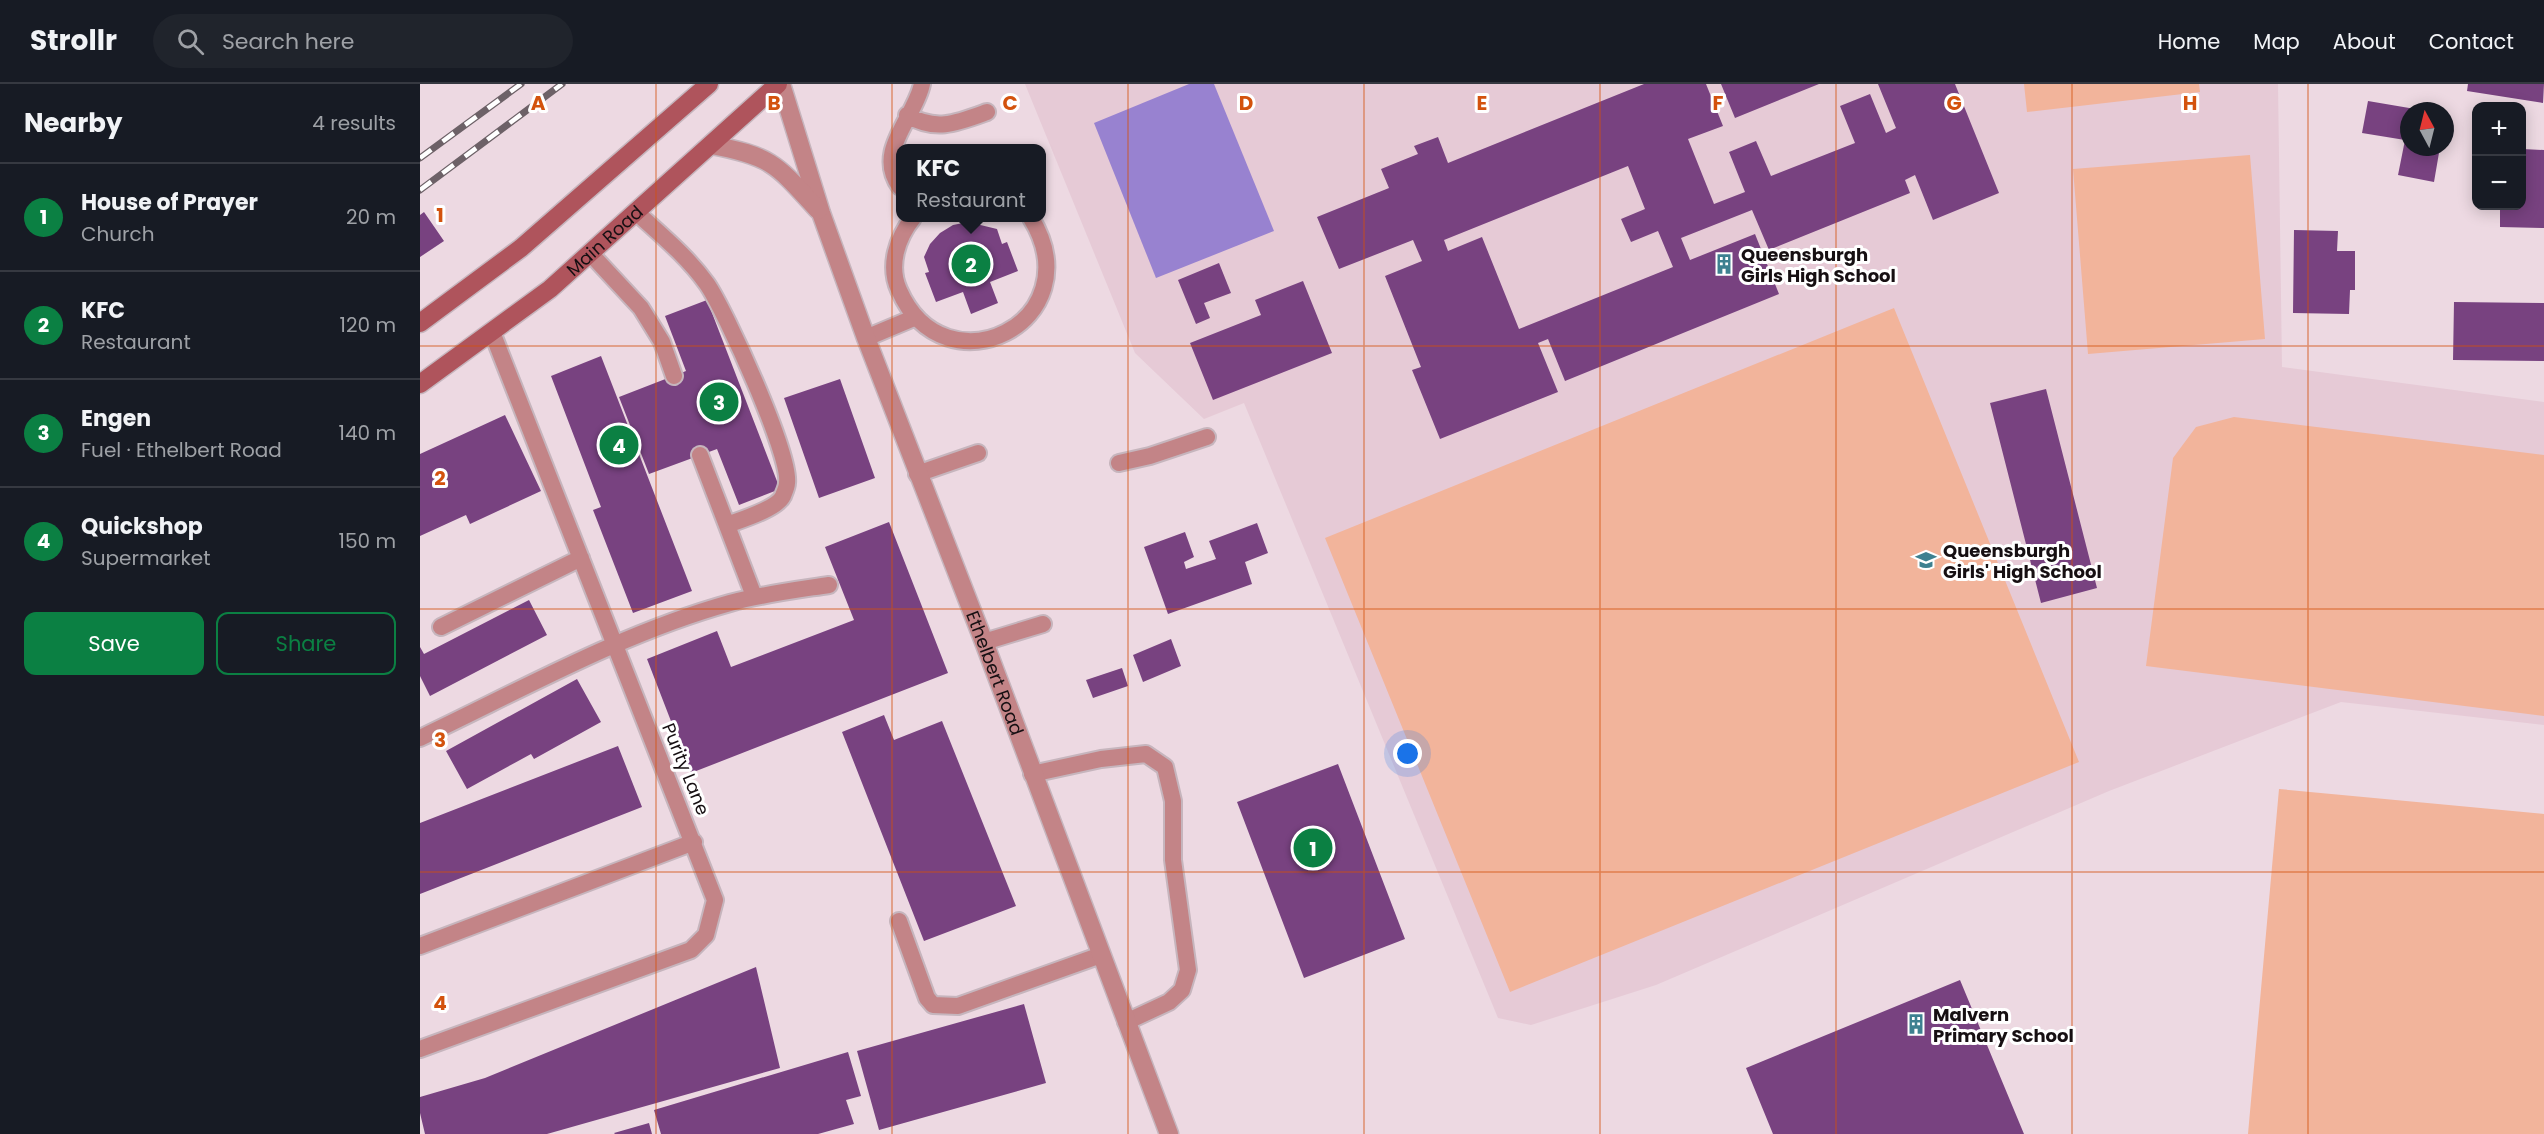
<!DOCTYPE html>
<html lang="en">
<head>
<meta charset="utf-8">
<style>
	:root { --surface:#171b24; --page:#20242c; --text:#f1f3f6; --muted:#9ea1a6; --line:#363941; --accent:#0b8043 }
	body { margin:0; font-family:Poppins,sans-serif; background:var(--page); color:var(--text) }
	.controls { position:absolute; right:18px; top:18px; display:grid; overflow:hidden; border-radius:12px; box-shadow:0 3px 15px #0003 }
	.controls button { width:54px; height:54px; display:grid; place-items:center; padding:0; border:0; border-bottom:2px solid var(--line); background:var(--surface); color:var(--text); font:30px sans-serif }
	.compass { position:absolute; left:1980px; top:18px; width:54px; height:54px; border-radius:50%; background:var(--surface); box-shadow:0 3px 15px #0003; rotate:353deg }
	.you { position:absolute; left:988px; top:670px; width:21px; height:21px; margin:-15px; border:4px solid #fff; border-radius:50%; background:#1a73e8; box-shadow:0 0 0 9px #1a73e833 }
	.badge { display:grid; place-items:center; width:39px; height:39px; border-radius:50%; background:var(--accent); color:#fff; font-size:20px; font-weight:700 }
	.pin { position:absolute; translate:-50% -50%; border:3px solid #fff; box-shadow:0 2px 6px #0006 }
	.popup { position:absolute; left:476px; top:60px; width:150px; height:78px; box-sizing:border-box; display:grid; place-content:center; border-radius:12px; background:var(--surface); filter:drop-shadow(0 2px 4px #0005); font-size:20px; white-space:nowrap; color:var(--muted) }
	.popup b { font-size:22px; color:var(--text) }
	.popup::after { content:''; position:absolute; left:50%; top:100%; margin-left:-12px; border:12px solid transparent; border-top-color:var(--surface) }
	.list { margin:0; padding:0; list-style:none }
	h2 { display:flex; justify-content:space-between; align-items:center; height:78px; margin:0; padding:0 24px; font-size:26px }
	h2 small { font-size:20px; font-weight:400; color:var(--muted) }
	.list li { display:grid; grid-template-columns:39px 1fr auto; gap:18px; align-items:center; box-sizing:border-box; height:108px; padding:0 24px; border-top:2px solid var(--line) }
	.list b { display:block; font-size:22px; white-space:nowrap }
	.list p { margin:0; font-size:20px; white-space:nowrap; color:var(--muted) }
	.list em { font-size:20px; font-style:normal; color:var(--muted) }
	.actions { display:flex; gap:12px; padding:18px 24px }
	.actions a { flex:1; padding:14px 0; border:2px solid var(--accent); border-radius:12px; text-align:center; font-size:21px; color:var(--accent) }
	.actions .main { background:var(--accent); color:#fff }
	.icon { flex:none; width:33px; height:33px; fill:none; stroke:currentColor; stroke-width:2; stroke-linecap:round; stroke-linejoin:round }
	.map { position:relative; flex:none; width:2124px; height:1050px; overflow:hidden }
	header { display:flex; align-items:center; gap:36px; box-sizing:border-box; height:84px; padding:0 30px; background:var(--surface); border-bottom:2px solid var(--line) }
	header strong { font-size:28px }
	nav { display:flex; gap:33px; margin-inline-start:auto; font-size:21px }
	.search { width:420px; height:54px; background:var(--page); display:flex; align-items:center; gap:15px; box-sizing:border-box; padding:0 21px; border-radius:33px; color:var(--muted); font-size:22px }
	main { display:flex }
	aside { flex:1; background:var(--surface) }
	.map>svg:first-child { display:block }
	.built { fill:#e6cad6 }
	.green { fill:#f2b49b }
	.water { fill:#9882d0 }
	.building { fill:#784280; fill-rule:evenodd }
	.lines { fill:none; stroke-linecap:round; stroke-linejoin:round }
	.lane-casing { stroke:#c6b5bd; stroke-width:20 }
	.street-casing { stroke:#c6b5bd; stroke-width:21 }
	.secondary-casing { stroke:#c6b5bd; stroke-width:21 }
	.lane { stroke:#c38487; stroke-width:16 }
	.street { stroke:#c38487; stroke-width:18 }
	.secondary { stroke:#af545c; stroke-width:18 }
	.rail-casing { stroke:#6d6167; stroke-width:7 }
	.rail { stroke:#fff; stroke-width:4.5; stroke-dasharray:14; stroke-linecap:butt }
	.grid { fill:none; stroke:#d3520d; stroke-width:1.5; stroke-opacity:0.55 }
	.labels { text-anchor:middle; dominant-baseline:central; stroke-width:6; stroke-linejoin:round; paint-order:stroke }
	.street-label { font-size:18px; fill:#160f12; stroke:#fff }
	.poi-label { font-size:18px; font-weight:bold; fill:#160f12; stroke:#fff; text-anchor:start }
	.grid-label { font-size:20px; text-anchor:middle; font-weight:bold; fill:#d3520d; stroke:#fff; stroke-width:6; stroke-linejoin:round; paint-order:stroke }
</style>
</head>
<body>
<header>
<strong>Strollr</strong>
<div class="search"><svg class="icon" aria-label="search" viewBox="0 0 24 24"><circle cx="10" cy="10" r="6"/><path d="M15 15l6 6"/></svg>Search here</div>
<nav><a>Home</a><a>Map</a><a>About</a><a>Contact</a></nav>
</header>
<main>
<aside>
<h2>Nearby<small>4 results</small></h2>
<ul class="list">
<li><span class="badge">1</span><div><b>House of Prayer</b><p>Church</p></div><em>20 m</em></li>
<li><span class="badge">2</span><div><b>KFC</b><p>Restaurant</p></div><em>120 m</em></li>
<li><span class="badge">3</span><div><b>Engen</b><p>Fuel · Ethelbert Road</p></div><em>140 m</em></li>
<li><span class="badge">4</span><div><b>Quickshop</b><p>Supermarket</p></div><em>150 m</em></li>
</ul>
<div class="actions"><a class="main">Save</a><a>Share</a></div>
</aside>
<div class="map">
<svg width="2124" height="1050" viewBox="0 0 2124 1050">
	<rect width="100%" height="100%" fill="#edd9e2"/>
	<!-- built -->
	<path class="built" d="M605 0H1858L1862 283 2124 318V641L1921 618 1689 707 1236 901 1111 941 1078 934 824 319 784 335 715 269Z"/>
	<!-- green -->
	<path class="green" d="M1604 0H1779L1780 8 1607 28Z
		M1830 71 1845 255 1668 270 1653 85Z
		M1474 224 1659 678 1090 908 905 454Z
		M1814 333 2124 371V632L1726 582 1753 374 1776 343Z
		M1859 705 2124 730V1050H1828Z"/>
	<!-- water -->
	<path class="water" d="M769 0H794L854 147 736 194 674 39Z"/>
	<!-- building -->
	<path class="building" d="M1224 0H1286L1303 42 1268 55 1294 120 1325 108 1309 68 1336 57 1351 92 1435 59 1420 22 1450 10 1466 49 1476 44 1458 0H1535L1579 109 1513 136 1495 91 1485 96 1490 109 1349 166 1332 126 1261 154 1270 176 1335 150 1359 210 1145 297 1128 255 1118 259 1138 308 1020 355 992 286 1001 283 965 192 1002 177 993 156 919 185 897 133 969 104 961 85 998 70 994 62 1018 53 1028 79ZM1208 82 1225 125 1201 135 1211 158 1238 147 1253 183 1099 245 1062 153 1028 167 1024 156Z
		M1301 0H1399L1315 34Z
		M2048 0H2124L2123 19 2047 7Z
		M1948 17 2001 26 1989 27V63H2020L2014 98 1978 91 1985 56 1942 49Z
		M2102 65 2124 66V144L2080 143V122H2102Z
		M4 128 24 157 0 173V131Z
		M548 138 577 145 582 160 587 158 598 187 570 198 578 219 551 230 543 208 516 218 505 189 509 188 504 173 510 160 520 149 533 141Z
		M1874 146 1918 147 1917 167H1935V206H1930L1929 230 1873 229Z
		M799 179 811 209 784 219 790 234 776 240 758 196Z
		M883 197 912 269 793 316 770 259 841 231 835 216Z
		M287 216 360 405 319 421 297 365 229 390 199 313 266 287 245 232Z
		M2034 218 2124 219V277L2033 276Z
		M181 272 272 507 213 529 173 426 181 423 131 292Z
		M420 295 455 394 399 414 364 314Z
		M1626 305 1677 504 1621 519 1570 319Z
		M85 331 121 407 50 440 46 431 0 452V370Z
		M469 438 528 589 271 689 227 575 297 547 311 583 434 536 405 463Z
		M837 439 848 469 825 478 832 500 748 530 724 463 765 448 774 473 764 478 766 485 796 475 789 457Z
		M109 516 127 551 10 612 0 592V563L4 570Z
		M751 555 761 582 723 598 713 571Z
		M702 584 708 602 673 614 666 596Z
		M157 595 181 638 114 675 111 670 47 705 26 667Z
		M464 631 474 656 522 637 596 822 504 857 422 648Z
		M198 662 222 723 0 810V739Z
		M918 680 985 855 884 894 817 718Z
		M336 883 360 984 127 1050H5L0 1029V1013L65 994Z
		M1540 896 1604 1050H1353L1326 984Z
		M604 920 626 999 459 1046 437 967Z
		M428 968 441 1012 426 1016 434 1040 398 1050H241L234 1026Z
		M229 1039 232 1050H195L194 1049Z"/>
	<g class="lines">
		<!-- lane casing -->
		<g class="lane-casing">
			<path id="lane" d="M487 31C516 48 537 39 567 28
				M480 103C454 67 495 34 502 0
				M216 128C241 151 267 172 287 200 305 226 371 371 367 399 367 403 364 409 363 412 357 425 320 436 307 441
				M493 134C477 154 468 182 479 206 525 311 674 238 611 134
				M170 169 221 224 242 258 254 292
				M446 254 496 233
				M280 371 334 512
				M699 379 730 372 787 353
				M497 390 558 369
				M21 543 161 474
				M564 558 623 540
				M0 654C101 606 202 549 310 519 343 510 376 506 409 501
				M612 690 681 675 726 670 745 683 753 717V776L768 886 762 906 749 918 706 938
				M479 837 507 914 513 921 538 922 681 871
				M0 862 274 758
				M0 965 271 866 286 851 295 816 72 248"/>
		</g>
		<!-- street casing -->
		<g class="street-casing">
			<g id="street">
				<path id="s1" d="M361 0 401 129 446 254 564 558 749 1050"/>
				<path d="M291 61C352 72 357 81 398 126"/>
			</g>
		</g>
		<!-- secondary casing -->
		<g class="secondary-casing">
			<g id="secondary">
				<path d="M0 239 101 164 289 0"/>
				<path id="s2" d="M0 300 130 205 358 0"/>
			</g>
		</g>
		<!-- lane -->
		<use href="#lane" class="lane"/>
		<!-- street -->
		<use href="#street" class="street"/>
		<!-- secondary -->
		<use href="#secondary" class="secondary"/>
		<!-- rail casing -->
		<g class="rail-casing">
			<path id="rail" d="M0 74 101 0
				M0 106 142 0"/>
		</g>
		<!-- rail -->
		<use href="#rail" class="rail"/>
	</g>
	<!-- grid -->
	<path class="grid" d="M236 0V1050M472 0V1050M708 0V1050M944 0V1050M1180 0V1050M1416 0V1050M1652 0V1050M1888 0V1050M0 262H2124M0 525H2124M0 788H2124"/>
	<!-- icons -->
	<defs>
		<g id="building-bare" transform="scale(1.62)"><path d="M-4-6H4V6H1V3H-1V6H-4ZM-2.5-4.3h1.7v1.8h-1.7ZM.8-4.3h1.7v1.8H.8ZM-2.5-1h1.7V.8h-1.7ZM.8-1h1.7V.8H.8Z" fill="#3d8090" stroke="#fff" stroke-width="2.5" paint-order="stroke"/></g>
		<g id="school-bare" transform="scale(1.62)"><path d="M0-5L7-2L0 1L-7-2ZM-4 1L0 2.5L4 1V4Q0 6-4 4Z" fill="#3d8090" stroke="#fff" stroke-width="2.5" paint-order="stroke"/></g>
	</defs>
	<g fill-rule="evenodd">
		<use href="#building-bare" x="1304" y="180"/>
		<use href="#school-bare" x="1506" y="476"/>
		<use href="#building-bare" x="1496" y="940"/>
	</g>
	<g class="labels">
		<!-- street labels -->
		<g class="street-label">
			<text stroke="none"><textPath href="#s2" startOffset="234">Main Road</textPath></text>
			<text stroke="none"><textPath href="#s1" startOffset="627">Ethelbert Road</textPath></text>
			<text transform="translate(266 685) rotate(68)">Purity Lane</text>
		</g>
		<!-- poi labels -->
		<g class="poi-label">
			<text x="1321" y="170">Queensburgh<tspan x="1321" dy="21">Girls High School</tspan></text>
			<text x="1523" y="466">Queensburgh<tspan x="1523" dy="21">Girls' High School</tspan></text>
			<text x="1513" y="930">Malvern<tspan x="1513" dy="21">Primary School</tspan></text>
		</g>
	</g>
	<g class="grid-label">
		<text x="118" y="26">A</text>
		<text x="354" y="26">B</text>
		<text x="590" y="26">C</text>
		<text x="826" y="26">D</text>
		<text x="1062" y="26">E</text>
		<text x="1298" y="26">F</text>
		<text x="1534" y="26">G</text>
		<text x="1770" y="26">H</text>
		<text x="20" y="138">1</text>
		<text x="20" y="401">2</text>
		<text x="20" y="663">3</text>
		<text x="20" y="926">4</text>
	</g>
</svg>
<div class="controls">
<button>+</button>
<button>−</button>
</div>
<svg class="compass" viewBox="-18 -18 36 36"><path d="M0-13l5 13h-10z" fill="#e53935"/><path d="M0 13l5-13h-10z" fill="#9ea1a6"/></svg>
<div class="you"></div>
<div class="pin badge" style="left:893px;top:764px">1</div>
<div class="pin badge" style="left:551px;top:180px">2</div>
<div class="popup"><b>KFC</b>Restaurant</div>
<div class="pin badge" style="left:299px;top:318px">3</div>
<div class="pin badge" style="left:199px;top:361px">4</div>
</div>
</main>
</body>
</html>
